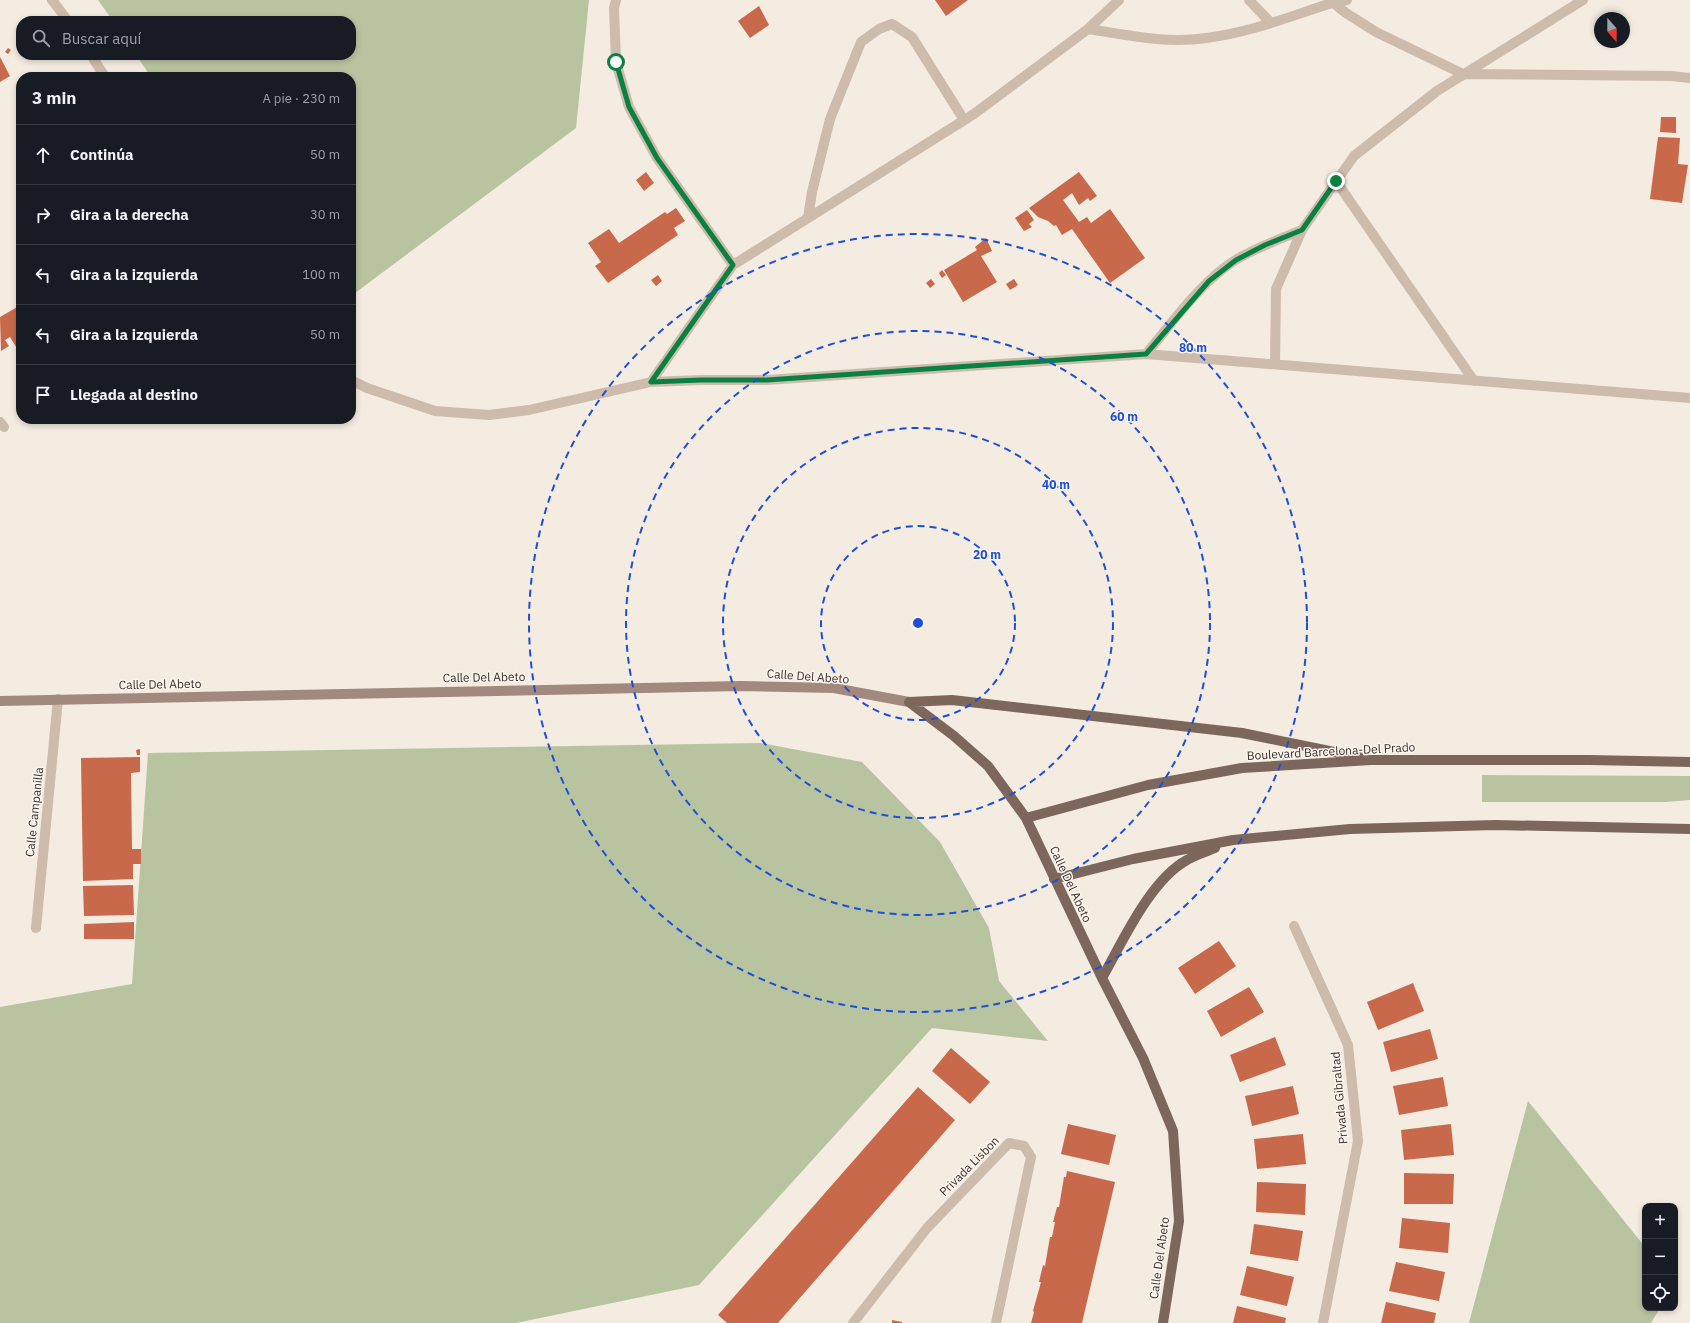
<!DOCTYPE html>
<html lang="es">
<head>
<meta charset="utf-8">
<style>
	:root { --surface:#171b24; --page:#20242c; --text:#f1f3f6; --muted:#9ea1a6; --line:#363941 }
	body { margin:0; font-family:"IBM Plex Sans",sans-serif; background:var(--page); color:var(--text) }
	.controls { position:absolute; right:12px; bottom:12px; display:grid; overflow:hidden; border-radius:8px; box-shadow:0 2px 6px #0003 }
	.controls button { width:36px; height:36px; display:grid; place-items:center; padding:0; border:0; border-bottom:1px solid var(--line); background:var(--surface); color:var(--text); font:20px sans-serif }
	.compass { position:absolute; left:1594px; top:12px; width:36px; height:36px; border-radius:50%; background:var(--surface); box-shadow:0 2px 6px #0003; rotate:159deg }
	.stop { position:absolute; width:12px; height:12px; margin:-9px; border:3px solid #0b8043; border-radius:50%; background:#fff }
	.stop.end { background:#0b8043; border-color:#fff; box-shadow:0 1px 4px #0008 }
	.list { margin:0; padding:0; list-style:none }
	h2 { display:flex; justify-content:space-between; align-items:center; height:52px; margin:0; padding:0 16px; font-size:17px }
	h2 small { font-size:13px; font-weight:400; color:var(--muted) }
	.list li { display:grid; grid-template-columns:26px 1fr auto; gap:12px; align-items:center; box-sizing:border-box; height:60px; padding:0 16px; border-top:1px solid var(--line) }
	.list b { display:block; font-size:15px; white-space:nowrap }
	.list em { font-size:13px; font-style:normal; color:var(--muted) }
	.icon { flex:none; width:22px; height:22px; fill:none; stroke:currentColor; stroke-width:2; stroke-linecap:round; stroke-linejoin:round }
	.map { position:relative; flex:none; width:1690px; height:1323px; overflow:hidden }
	.search { position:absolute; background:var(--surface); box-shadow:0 2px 6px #0003; left:16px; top:16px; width:340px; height:44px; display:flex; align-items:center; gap:10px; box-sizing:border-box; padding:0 14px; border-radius:16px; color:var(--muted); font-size:15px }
	.panel { position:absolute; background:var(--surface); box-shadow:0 2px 6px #0003; left:16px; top:72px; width:340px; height:352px; border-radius:16px }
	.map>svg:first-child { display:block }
	.green { fill:#b8c4a0 }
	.building { fill:#c8694b }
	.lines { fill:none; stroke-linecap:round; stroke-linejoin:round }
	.street { stroke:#cdbbac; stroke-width:10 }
	.secondary { stroke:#a18a7d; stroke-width:10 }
	.primary { stroke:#7d675c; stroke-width:10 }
	.route { stroke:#0b8043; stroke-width:5 }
	.ring { fill:none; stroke:#1d4ed8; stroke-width:2; stroke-dasharray:7 5 }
	.labels { text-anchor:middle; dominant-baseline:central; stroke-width:3; stroke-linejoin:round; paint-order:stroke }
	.street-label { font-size:12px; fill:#3b302b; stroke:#fbf5ee }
	.centre { fill:#1d4ed8; stroke:#fbf5ee; stroke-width:2 }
	.ring-label { font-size:12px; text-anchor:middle; font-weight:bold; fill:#1d4ed8; stroke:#fbf5ee; stroke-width:3; stroke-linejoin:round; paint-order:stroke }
</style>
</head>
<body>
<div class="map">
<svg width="1690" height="1323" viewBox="0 0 1690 1323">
	<rect width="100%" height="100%" fill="#f4ebe1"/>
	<!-- green -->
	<path class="green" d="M98 0H589L576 128 351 296V77H151L136 55H351V21H113Z
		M760 743 862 762 940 842 989 928 999 981 1048 1041 932 1028 699 1285 516 1323H0V1007L132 984 148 753Z
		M1482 775 1690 776V800L1665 802H1482Z
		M1528 1101 1645 1247V1308H1660L1651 1323H1469Z"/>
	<!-- building -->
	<path class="building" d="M935 0H968L946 16Z
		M759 6 769 25 750 38 738 21Z
		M8 48 11 50 8 54 5 52Z
		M0 57 10 76 0 82Z
		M1661 117H1676V133L1660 132Z
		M1658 137 1680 138 1678 164 1688 165 1682 203 1650 199Z
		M646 172 654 183 644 191 636 180Z
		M1079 172 1097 196 1090 201 1088 198 1079 205 1072 193 1063 200 1079 222 1087 217 1091 223 1110 209 1145 258 1110 283 1072 229 1062 235 1056 225 1054 226 1048 221 1038 217 1029 208Z
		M676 208 685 221 674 228 678 235 608 283 595 266 601 262 588 243 609 229 619 243 665 212 667 214Z
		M1027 210 1034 220 1029 224 1032 227 1024 231 1015 218Z
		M986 238 992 251 981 256 997 282 963 302 944 270 977 250 975 247Z
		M942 270 946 275 942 278 939 273Z
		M658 275 662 281 656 286 651 280Z
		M931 279 935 284 930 288 926 283Z
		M1014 279 1018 285 1010 290 1006 284Z
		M19 306 21 310V348L18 350 10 337 5 340 9 346 1 351 0 317Z
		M140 749V755H137L136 750Z
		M140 757V772L131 773 132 849H141V864H133V879L83 881 81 758Z
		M133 885 134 915 84 916 83 886Z
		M134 922V939H84V924Z
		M1219 941 1236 966 1195 994 1178 968Z
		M1413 983 1424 1011 1378 1030 1367 1002Z
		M1249 987 1264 1012 1221 1037 1207 1011Z
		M1430 1029 1438 1059 1391 1072 1383 1042Z
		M1275 1037 1286 1065 1240 1082 1230 1055Z
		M951 1048 990 1082 970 1104 932 1071Z
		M1443 1077 1448 1106 1399 1115 1393 1086Z
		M1293 1086 1299 1114 1252 1126 1245 1096Z
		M918 1087 955 1120 778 1323H727L718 1315Z
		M1068 1124 1116 1135 1109 1165 1061 1154Z
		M1451 1124 1454 1155 1404 1160 1401 1130Z
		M1303 1134 1306 1164 1257 1169 1254 1139Z
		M1067 1171 1115 1182 1082 1323H1031L1034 1312 1033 1311 1041 1282H1039L1043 1265 1045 1266 1050 1237H1052L1055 1222H1053L1057 1207H1059L1064 1177H1066Z
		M1404 1173 1454 1174 1453 1204H1404Z
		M1257 1182 1306 1184 1305 1215 1256 1212Z
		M1402 1218 1450 1223 1448 1253 1399 1248Z
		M1254 1224 1303 1231 1298 1261 1250 1254Z
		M1396 1262 1445 1272 1439 1301 1389 1291Z
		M1247 1266 1294 1277 1287 1306 1240 1295Z
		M1386 1302 1436 1313 1434 1323H1381Z
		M1237 1306 1286 1318 1285 1323H1233Z
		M892 1320 902 1322V1323H892Z"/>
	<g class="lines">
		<!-- street -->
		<path class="street" d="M52 0 68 21
			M616 0 614 8 616 62 629 107 657 158 733 265
			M1249 0 1270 22
			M1330 0 1346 13 1376 32 1463 74 1671 76 1690 78
			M1088 29C1127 35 1167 44 1206 38 1249 33 1291 16 1332 3L1347 0
			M91 55 105 77
			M1336 181 1474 381
			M808 218 812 192 830 119 861 42 879 29 892 24 912 37 964 120
			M1146 354C1172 323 1202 280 1237 259 1258 247 1280 239 1302 230
			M1275 364 1276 289 1302 230 1354 156 1437 91 1583 0
			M351 380 367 388 435 411 489 415 529 410 651 382 701 380H767L1146 354 1690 398
			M651 382 733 265 974 114 1088 29 1119 0
			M0 422 4 427
			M1294 926 1348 1045 1358 1141 1323 1323
			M36 928 58 699
			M853 1323 927 1228 1009 1143 1024 1146 1031 1157 996 1323"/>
		<!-- secondary -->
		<path class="secondary" d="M0 701 741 686 834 688 909 702"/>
		<!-- primary -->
		<path class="primary" d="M909 702 954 736 988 766 1026 818 1102 978 1143 1058 1173 1131 1179 1221 1163 1323
			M909 702 952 700 1242 733 1359 757
			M1026 818 1148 785 1242 768 1371 760H1589L1690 762
			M1054 879 1133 859 1233 840 1350 829 1495 825 1690 829
			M1102 978C1122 943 1150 880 1187 860 1195 855 1206 852 1215 848"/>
	</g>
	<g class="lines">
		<!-- route -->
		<path class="route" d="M616 62 629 107 657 158 733 265 651 382 701 380H767L1146 354 1209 281 1236 260 1265 245 1302 230 1336 181"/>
	</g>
	<!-- distance rings -->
	<g class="ring">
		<circle cx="918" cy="623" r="97"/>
		<circle cx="918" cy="623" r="195"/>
		<circle cx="918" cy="623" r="292"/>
		<circle cx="918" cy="623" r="389"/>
	</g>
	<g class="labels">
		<!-- street labels -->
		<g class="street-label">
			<text transform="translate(808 676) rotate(4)">Calle Del Abeto</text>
			<text transform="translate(484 677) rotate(-1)">Calle Del Abeto</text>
			<text transform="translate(160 684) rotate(-1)">Calle Del Abeto</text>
			<text transform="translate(1331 751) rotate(-3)">Boulevard Barcelona-Del Prado</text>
			<text transform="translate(34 812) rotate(-84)">Calle Campanilla</text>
			<text transform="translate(1071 884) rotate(65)">Calle Del Abeto</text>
			<text transform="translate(1339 1098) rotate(-95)">Privada Gibraltad</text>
			<text transform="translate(969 1166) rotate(-45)">Privada Lisbon</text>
			<text transform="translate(1159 1258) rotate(-82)">Calle Del Abeto</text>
		</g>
	</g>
	<circle cx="918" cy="623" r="6" class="centre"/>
	<g class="ring-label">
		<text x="1193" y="352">80 m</text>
		<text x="1124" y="421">60 m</text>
		<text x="1056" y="489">40 m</text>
		<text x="987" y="559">20 m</text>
	</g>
</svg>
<div class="controls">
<button>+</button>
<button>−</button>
<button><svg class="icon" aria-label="locate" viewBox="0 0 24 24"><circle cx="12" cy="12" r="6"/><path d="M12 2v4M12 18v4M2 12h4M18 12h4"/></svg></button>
</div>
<svg class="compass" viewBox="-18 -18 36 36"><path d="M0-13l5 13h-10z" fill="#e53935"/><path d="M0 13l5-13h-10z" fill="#9ea1a6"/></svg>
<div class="stop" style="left:616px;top:62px"></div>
<div class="stop end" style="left:1336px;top:181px"></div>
<div class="search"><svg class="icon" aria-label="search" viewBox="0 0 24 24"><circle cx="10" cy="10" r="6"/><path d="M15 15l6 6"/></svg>Buscar aquí</div>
<section class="panel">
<h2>3 min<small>A pie · 230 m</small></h2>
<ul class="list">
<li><svg class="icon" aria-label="ahead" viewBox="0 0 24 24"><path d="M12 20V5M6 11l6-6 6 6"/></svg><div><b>Continúa</b></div><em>50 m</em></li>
<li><svg class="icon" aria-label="right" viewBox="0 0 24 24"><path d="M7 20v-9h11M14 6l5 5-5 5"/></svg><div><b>Gira a la derecha</b></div><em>30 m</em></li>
<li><svg class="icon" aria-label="left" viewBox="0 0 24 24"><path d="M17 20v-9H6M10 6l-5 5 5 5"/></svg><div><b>Gira a la izquierda</b></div><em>100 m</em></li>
<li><svg class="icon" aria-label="left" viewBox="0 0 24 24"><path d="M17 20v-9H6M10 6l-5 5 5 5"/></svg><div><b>Gira a la izquierda</b></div><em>50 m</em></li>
<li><svg class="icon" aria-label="arrive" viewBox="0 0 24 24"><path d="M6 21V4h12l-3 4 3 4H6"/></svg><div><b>Llegada al destino</b></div></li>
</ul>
</section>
</div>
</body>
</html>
